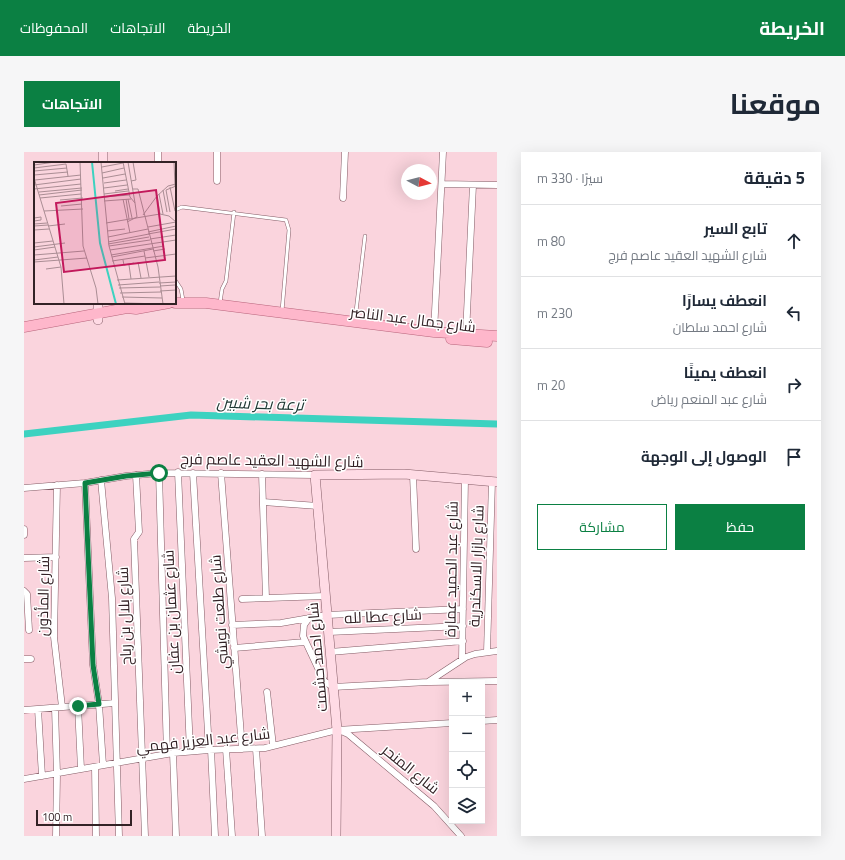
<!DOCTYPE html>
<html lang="ar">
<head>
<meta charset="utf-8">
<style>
	:root { --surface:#fff; --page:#f6f6f7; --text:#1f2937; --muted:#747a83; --line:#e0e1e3; --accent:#0b8043 }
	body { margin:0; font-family:"Titillium Web",Cairo,sans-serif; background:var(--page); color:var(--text); direction:rtl }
	.controls { position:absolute; right:12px; bottom:12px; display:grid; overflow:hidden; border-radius:0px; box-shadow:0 4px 16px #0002 }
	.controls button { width:36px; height:36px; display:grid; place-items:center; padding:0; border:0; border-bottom:1px solid var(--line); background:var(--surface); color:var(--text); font:20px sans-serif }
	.compass { position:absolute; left:377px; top:12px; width:36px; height:36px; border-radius:50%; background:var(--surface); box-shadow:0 4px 16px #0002; rotate:97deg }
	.scale { position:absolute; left:12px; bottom:10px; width:96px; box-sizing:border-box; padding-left:4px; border:2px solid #332226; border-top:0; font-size:11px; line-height:14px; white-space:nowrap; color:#332226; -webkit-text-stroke:3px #fff; paint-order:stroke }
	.stop { position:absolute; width:12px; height:12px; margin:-9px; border:3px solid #0b8043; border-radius:50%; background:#fff }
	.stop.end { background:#0b8043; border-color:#fff; box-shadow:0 1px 4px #0008 }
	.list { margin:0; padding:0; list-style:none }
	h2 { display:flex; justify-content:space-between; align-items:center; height:52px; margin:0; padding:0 16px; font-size:17px }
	h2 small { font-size:13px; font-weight:400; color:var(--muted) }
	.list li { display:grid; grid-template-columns:26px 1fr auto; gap:12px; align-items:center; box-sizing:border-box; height:72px; padding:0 16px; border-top:1px solid var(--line) }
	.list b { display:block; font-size:15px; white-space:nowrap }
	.list p { margin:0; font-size:13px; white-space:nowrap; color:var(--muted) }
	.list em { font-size:13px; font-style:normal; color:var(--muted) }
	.actions { display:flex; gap:8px; padding:12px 16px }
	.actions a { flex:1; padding:9px 0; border:1px solid var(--accent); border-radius:0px; text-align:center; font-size:14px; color:var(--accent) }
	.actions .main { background:var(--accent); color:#fff }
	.icon { flex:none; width:22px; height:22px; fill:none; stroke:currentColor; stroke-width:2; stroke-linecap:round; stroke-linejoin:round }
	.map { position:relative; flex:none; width:473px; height:684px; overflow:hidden; direction:ltr; border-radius:0px }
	header { display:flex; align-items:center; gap:24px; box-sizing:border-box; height:56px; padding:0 20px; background:var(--accent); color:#fff }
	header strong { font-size:19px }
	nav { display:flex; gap:22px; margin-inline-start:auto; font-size:14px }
	.intro { display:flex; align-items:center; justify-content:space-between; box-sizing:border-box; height:96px; padding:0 24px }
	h1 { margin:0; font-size:28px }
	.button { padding:10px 18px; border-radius:0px; background:var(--accent); color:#fff; font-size:14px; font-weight:700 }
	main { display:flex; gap:24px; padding:0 24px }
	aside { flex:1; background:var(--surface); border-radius:0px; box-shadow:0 4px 16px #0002 }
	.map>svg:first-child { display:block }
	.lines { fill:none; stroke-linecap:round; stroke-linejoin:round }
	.canal { stroke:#3dd2c0; stroke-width:7 }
	.lane-casing { stroke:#835b65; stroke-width:4 }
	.street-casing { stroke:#835b65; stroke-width:7 }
	.secondary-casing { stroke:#835b65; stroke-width:10 }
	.primary-casing { stroke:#b7647b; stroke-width:11 }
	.lane { stroke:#fff; stroke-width:3 }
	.street { stroke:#fff; stroke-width:6 }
	.secondary { stroke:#ffdbe5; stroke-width:9 }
	.primary { stroke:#feb7cb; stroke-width:10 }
	.route { stroke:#0b8043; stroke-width:5 }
	.labels { text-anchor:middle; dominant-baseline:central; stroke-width:3; stroke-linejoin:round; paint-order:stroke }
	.street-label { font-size:15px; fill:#332226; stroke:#fff }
	.water-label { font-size:16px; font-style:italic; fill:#203834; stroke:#fff }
	.inset-river { fill:none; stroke:#3dd2c0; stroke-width:2 }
	.inset-road { fill:none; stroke:#aa8d94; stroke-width:1 }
	.view { fill:#c2185b; fill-opacity:0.15; stroke:#c2185b; stroke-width:2 }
	.inset-edge { fill:none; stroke:#332226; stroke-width:2 }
</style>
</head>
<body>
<header>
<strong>الخريطة</strong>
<nav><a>الخريطة</a><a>الاتجاهات</a><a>المحفوظات</a></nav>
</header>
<div class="intro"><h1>موقعنا</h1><a class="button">الاتجاهات</a></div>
<main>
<aside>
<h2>5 دقيقة<small>سيرًا · 330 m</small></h2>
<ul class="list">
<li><svg class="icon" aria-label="ahead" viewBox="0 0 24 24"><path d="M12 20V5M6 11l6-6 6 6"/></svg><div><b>تابع السير</b><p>شارع الشهيد العقيد عاصم فرج</p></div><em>80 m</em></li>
<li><svg class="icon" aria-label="left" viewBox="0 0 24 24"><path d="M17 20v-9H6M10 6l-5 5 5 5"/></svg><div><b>انعطف يسارًا</b><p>شارع احمد سلطان</p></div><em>230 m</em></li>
<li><svg class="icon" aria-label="right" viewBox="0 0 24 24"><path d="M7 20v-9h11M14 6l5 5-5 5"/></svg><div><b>انعطف يمينًا</b><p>شارع عبد المنعم رياض</p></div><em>20 m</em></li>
<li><svg class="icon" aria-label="arrive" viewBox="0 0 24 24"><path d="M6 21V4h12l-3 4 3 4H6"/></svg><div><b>الوصول إلى الوجهة</b></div></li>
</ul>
<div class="actions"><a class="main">حفظ</a><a>مشاركة</a></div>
</aside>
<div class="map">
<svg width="473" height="684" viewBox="0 0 473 684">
	<rect width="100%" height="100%" fill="#fad4dd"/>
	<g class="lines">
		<!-- canal -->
		<path class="canal" d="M0 282 167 263 473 272"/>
		<!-- lane casing -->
		<g class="lane-casing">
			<path id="lane" d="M151 58 158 55 262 68 265 78 258 159
				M151 128 157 137 159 148
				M196 151 198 137 202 129 210 60
				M331 168 341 84"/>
		</g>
		<!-- street casing -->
		<g class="street-casing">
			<path id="street" d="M193 0V29
				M134 11V0
				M418 32 473 33
				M319 46 321 0
				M410 180 419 0
				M442 182 449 33
				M154 320 166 599
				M135 321 143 602
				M169 321 185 598
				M197 321 218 597
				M238 322 242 446
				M112 323 115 380 110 387 121 684
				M389 323 392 397
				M77 328 88 446 95 684
				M61 331 69 513 75 552 79 613
				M33 333 30 485 38 555
				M0 336 61 331 102 324 135 321 291 323
				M239 350 294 354
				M0 377V383
				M0 406 32 405
				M0 439 3 442 5 478
				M218 447 301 444
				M285 466 280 473 279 484 300 529 309 535 404 530 442 505 451 502 473 499
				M208 473 257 471 303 463 439 457
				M305 480 439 474
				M210 496 281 490
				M306 500 439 489
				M463 500 468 329
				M0 507H7
				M438 507 441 327
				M406 530 473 529
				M243 540 249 594
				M54 554 57 617
				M31 556 33 622 32 684
				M14 557 18 624
				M0 558 91 551
				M458 569 473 568
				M315 578 324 582 410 654 437 684
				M187 597 191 684
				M202 597 208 684
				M232 597 238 684
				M149 601 152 684
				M71 615 72 684
				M0 627 149 601 185 598 241 596 313 578 428 571"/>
		</g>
		<!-- secondary casing -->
		<g class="secondary-casing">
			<path id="secondary" d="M79 11V0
				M74 168V151
				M312 684 313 578 291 323 380 322 473 330"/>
		</g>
		<!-- primary casing -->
		<g class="primary-casing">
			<path id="primary" d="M151 151H182L410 180 473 184
				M0 175 103 156 112 157 145 151
				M427 187 463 190"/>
		</g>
		<!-- lane -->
		<use href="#lane" class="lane"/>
		<!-- street -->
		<use href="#street" class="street"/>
		<!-- secondary -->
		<use href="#secondary" class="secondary"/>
		<!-- primary -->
		<use href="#primary" class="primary"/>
	</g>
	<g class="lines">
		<!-- route -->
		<path class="route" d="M54 554 75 552 69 513 61 331 102 324 135 321"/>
	</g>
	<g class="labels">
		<!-- street labels -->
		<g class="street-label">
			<text transform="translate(389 167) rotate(7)">شارع جمال عبد الناصر</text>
			<text transform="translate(248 308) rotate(1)">شارع الشهيد العقيد عاصم فرج</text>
			<text transform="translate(452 414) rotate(-88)">شارع بازار الاسكندرية</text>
			<text transform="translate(427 417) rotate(-89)">شارع عبد الحميد عمارة</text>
			<text transform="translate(19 444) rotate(-89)">شارع المأذون</text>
			<text transform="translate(147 460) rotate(-93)">شارع عثمان بن عفان</text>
			<text transform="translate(195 460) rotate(-94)">شارع طلعت نويشي</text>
			<text transform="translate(100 464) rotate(-92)">شارع بلال بن رباح</text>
			<text transform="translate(359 464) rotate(-3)">شارع عطا لله</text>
			<text transform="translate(293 505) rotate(-95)">شارع احمد حشمت</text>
			<text transform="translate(179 588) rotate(-6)">شارع عبد العزيز فهمي</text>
			<text transform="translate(387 617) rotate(39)">شارع المنحر</text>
		</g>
		<!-- water labels -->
		<g class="water-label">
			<text transform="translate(236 251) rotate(2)">ترعة بحر شبين</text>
		</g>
	</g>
	<!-- overview -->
	<g transform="translate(10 10)">
		<rect width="142" height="142" fill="#fad4dd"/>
		<path class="inset-river" d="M58 0 66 81 82 142"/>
		<path class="inset-road" d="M46 0 49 84 62 126 64 142M67 0 75 84 91 142M89 0 96 35 101 41 103 55 93 60M94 0 101 41M140 0 141 24M0 3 21 0M68 5 89 1M0 6 32 2 34 14M0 9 33 6M68 11 90 6M0 13 34 10M0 16 27 105 30 142M69 16 91 12M1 18 47 13M97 19 102 18 99 0M70 21 92 18M0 23 47 17M136 25 141 49M70 26 93 23M0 27 47 22M99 27H104L124 105 129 142M129 28 133 50M81 29 94 27M5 30 48 26M70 32 94 29M125 32 129 52M5 33 48 28M123 34 126 52M70 35 95 33M6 36 47 32M89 37 96 71M92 37 95 57M94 37 98 56M26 38 49 36M70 39 97 37M27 44 48 42M10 49 49 47M136 50 132 28 142 24M109 53 123 34 134 24 142 22M0 56 7 55V58L0 59M72 61 126 52 135 54 142 60M0 62 13 61M0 64 14 63M14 64 31 62M114 65 142 60M0 68 15 67M73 69 91 67M114 70 142 64M114 72 142 67M74 75 114 67M116 77 142 73M74 80 115 72M0 81 19 79M74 82 115 75M75 84 116 78M0 85 31 81M0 88 21 85M76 88 142 78M110 89 115 115M119 89 131 87M0 93 50 89M77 93 130 84M78 95 119 87M111 96 142 92M0 98 24 95M89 98 90 103 100 101M78 99 111 94M0 100 53 96M104 100 107 116M95 103 97 117M12 107 27 105M83 118 142 114M125 121 142 120M84 123 125 120M126 124 141 123M85 126 126 125M126 129 142 128M86 131 127 130M88 135 128 136M91 141 129 142"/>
		<path class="view" d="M122 28 131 98 30 110 22 41Z"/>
		<rect width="142" height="142" class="inset-edge"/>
	</g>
</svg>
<div class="controls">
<button>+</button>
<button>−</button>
<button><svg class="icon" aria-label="locate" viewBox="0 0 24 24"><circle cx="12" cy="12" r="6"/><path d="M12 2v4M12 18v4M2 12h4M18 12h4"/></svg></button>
<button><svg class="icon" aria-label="layers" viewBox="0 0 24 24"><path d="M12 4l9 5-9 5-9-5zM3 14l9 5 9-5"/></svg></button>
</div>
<svg class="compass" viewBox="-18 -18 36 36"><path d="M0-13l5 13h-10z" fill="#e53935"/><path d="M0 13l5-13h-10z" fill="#747a83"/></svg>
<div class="scale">100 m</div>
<div class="stop" style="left:135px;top:321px"></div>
<div class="stop end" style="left:54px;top:554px"></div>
</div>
</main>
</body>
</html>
